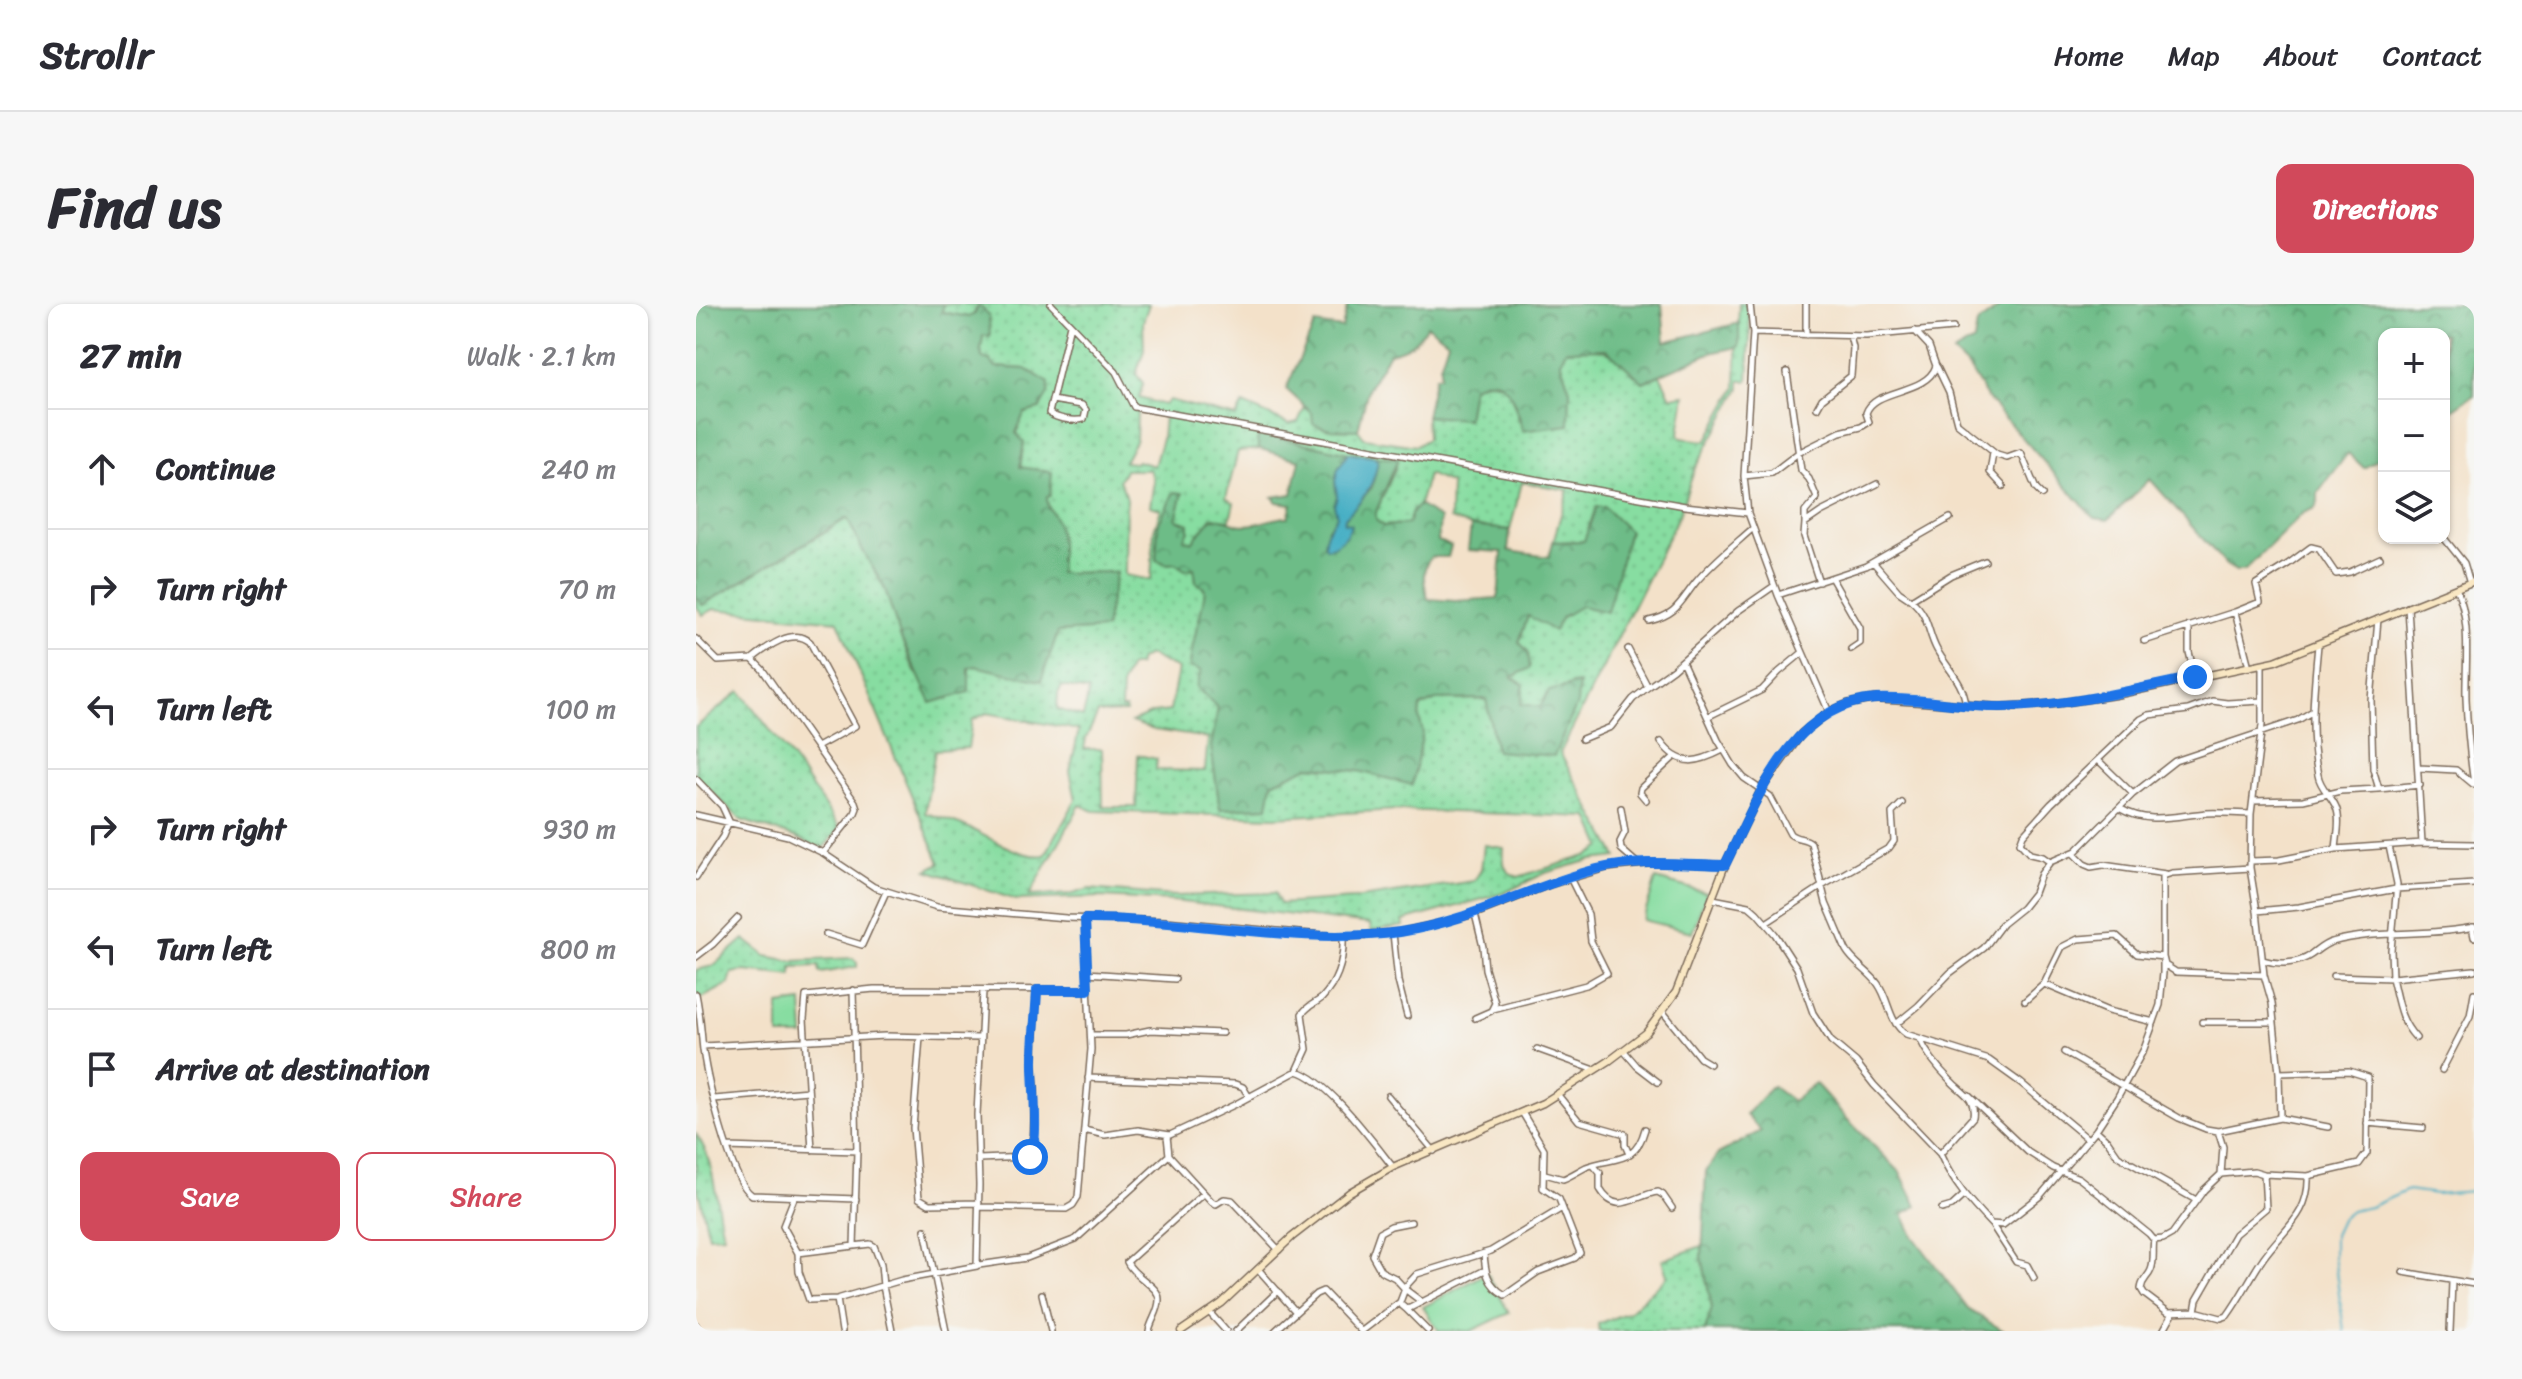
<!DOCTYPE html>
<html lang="en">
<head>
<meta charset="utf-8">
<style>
	:root { --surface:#fff; --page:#f7f7f7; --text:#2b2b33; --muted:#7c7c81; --line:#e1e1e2; --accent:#d1495b }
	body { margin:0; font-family:Sriracha,sans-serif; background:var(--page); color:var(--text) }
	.controls { position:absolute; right:24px; top:24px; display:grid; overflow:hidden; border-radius:16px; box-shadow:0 2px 6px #0004 }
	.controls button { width:72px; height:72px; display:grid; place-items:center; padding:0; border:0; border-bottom:2px solid var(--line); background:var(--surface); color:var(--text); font:40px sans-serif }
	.stop { position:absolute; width:24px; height:24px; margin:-18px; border:6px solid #1a73e8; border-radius:50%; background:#fff }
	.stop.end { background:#1a73e8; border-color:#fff; box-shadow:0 2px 8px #0008 }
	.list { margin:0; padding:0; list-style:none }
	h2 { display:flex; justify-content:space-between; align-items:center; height:104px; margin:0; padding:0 32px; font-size:34px }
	h2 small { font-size:26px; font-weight:400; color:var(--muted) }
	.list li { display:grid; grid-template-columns:52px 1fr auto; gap:24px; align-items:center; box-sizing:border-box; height:120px; padding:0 32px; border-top:2px solid var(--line) }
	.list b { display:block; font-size:30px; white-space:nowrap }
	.list em { font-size:26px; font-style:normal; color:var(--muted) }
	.actions { display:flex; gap:16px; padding:24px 32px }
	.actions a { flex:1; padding:18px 0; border:2px solid var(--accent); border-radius:16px; text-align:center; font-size:28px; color:var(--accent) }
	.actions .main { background:var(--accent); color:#fff }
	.icon { flex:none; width:44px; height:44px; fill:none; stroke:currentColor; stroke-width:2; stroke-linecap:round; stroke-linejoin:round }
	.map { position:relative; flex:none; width:1778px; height:1027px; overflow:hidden; border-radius:16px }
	header { display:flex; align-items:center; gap:48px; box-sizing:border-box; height:112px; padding:0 40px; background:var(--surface); border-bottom:2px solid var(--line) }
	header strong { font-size:38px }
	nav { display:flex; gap:44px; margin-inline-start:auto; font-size:28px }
	.intro { display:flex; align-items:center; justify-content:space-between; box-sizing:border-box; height:192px; padding:0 48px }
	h1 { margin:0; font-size:56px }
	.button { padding:20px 36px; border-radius:16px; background:var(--accent); color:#fff; font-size:28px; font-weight:700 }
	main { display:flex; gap:48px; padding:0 48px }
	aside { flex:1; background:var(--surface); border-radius:16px; box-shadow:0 2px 6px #0004 }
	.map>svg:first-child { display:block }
	.grass { fill:url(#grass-dots); stroke:#618460; stroke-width:2; fill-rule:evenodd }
	.forest { fill:url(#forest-crowns); stroke:#547352; stroke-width:2 }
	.pitch { fill:#87dda1; stroke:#618460; stroke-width:2 }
	.water { fill:#45aec4; stroke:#406c71; stroke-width:2 }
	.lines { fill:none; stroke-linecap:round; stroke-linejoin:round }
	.stream { stroke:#45aec4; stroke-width:2 }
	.street-casing { stroke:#7b6a5a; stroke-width:8 }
	.secondary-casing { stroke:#7b6a5a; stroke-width:9 }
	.street { stroke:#fff; stroke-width:5 }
	.secondary { stroke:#f9e7c3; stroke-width:6 }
	.route { stroke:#1a73e8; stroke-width:10 }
</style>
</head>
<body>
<header>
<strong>Strollr</strong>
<nav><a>Home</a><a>Map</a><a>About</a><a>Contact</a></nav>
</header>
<div class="intro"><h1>Find us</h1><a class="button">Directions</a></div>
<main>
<aside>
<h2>27 min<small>Walk · 2.1 km</small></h2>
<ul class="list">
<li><svg class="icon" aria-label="ahead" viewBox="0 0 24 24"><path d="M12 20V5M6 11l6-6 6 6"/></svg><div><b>Continue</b></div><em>240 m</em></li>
<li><svg class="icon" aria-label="right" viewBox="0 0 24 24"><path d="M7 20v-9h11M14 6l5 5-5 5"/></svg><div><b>Turn right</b></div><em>70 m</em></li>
<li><svg class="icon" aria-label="left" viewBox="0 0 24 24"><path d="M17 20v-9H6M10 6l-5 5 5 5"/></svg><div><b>Turn left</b></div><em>100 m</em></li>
<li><svg class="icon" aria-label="right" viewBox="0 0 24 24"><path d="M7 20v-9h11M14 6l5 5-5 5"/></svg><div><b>Turn right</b></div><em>930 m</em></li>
<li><svg class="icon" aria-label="left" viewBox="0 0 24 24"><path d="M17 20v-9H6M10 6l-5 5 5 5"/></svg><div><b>Turn left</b></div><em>800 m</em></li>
<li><svg class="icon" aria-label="arrive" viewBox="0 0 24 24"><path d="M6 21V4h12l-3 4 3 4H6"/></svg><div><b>Arrive at destination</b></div></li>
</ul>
<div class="actions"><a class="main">Save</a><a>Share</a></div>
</aside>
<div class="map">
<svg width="1778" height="1027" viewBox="0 0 1778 1027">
	<defs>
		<pattern id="grass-dots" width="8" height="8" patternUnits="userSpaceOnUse" patternTransform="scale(2)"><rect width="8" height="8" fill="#87dda1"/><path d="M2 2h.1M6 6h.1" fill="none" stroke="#75be8a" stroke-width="1.8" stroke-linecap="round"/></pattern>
		<pattern id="forest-crowns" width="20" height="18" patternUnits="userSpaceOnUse" patternTransform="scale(2)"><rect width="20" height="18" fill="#6dbc87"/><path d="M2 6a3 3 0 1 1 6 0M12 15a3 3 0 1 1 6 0" fill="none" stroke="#5b996e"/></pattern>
	</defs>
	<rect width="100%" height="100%" fill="#f6f6f2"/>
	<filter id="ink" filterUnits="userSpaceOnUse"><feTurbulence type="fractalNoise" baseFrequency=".0125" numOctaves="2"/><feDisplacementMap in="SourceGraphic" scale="16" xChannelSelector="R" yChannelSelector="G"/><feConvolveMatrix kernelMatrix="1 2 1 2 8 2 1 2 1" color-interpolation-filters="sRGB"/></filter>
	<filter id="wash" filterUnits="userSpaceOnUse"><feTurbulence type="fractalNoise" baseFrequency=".006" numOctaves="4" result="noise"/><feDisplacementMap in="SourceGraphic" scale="32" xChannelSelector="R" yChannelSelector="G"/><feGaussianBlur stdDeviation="1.8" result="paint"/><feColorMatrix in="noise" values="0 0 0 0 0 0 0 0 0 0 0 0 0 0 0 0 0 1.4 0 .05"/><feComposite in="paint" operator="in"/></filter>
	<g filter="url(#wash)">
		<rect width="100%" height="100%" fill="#f3e1c9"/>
		<!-- grass -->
		<path class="grass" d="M247 0H453L447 18 448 46 440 70 447 79 443 94 468 101 473 96 540 113 547 100 593 120 602 118 609 103 634 125 662 126 668 134 720 142 731 135 730 112 771 115 776 84C787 76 800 77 812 84L827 127 874 86 864 57 870 46C915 41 916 47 947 78L964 71 975 93 989 91 983 129 985 134 1010 137 1040 84 1043 0H1052L1054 29 1052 77H1044V84L999 164 983 211 864 449 921 553 895 556 849 569 808 589 707 617 708 622 675 627 674 620 477 597 405 593 320 596 231 566 244 559 142 317 18 305 7 311 0 302V292L7 301 152 214 166 245 189 285 204 332 219 368 226 375 279 362 292 364 362 328 409 325 420 268 363 269C364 251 366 233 359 216 356 207 350 203 351 192L324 163 328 138 320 130 328 109 344 105 353 79 330 65 299 63 286 54 285 45 287 31 280 5 276 13H272L246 8ZM444 108 468 111 466 134 458 162 441 157 439 159 428 158 440 135 441 109ZM564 129 652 149 701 155 700 163 680 208V216L687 222 712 220 716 208 723 201 732 170 755 180 754 215 775 222 814 226 826 178 872 186 857 238 888 237 908 203 918 213 885 301 866 313 832 312 823 339 832 348 816 373 824 400 844 403 853 388 880 379 881 400 870 424 800 447 790 395 740 396 724 403 723 414 727 428 716 480 663 467 612 462 576 479 571 503 524 505 515 443 522 404 500 383 506 367 495 351 507 309 509 285 498 264H486L479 259 472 260 460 255 462 221 478 188 487 189 479 215 488 235 497 238 517 214 534 216 538 199 530 194 542 147 564 145 561 137ZM429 166H454L458 177 454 202 465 205 458 226 455 276 429 271 430 191 423 176ZM453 351 482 365 474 407 457 409 435 418 458 426 512 434 509 467 460 466 461 455 442 451 440 503H407L406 445H388L390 434 402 409 430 408V405H425L426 380 434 362H442L444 355ZM366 382 393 387 387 413 361 405 362 389ZM291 409 383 426 374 467 380 496 349 551C326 556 288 530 266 521 254 516 241 513 229 509L239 446 272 444 276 416ZM384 501 398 507 579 513 700 506 893 513 906 543 893 551 822 573C806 567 807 559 808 544L788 541 785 566 778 577 658 595 584 600 579 589 479 592 393 585 377 590 333 592Z
			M44 387 98 457 144 525 126 545 99 533 45 516 0 472V423Z
			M48 635 70 652 96 657 157 654 161 659V663L124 669 123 662 96 663V672L48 667 36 669 33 680 0 697V666L17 662Z
			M0 830C19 855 20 900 27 931L13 932 0 878Z
			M1006 942V953L1016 1004 1009 1027H903L902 1020 933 1008 971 972 966 956Z"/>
		<!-- forest -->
		<path class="forest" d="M0 0H247L246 8 272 13 279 10 282 3 287 4 293 12 294 32H287L285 45 286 54 294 56 299 63 330 65 353 79 352 90 343 105 328 109 320 129 328 138 324 163 356 168 354 192 351 193C350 203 356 207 360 217 366 233 364 251 363 269L420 268 409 325 362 328 345 377 279 362 273 364V388L235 399 204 332 189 285 166 245 151 214 6 301 0 292Z
			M652 0H966L969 38 1043 19V43L1014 49 947 78 910 45 870 46 864 57 874 86 873 121 827 127C821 103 809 59 776 84L771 115 730 112 739 72H744V62L752 37 731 21C721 38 712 45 693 49L672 85 662 126 634 125 617 120 616 109 590 85 619 20 646 24Z
			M1308 0H1778V91L1748 112V30H1688V151L1668 164 1652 149 1622 189V198L1619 204 1607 209 1548 267H1540L1530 261 1454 175 1412 216 1398 214 1292 95 1273 64 1257 49 1278 37 1281 20Z
			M563 129 652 149 642 165 639 177 641 193 638 201 642 212 632 224 628 239 648 219 649 214 676 183 682 157 678 153 702 155 680 208V216L687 222 712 220 716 208 723 201 744 215 742 237 755 242 752 253H735C724 266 728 279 732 295L759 297 802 294 806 248 772 246 775 222 814 226 812 247 853 253 857 238 888 237 900 203H908L933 227 911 308 885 302 866 313 858 327 832 312 823 338 832 348 834 364 816 373 828 381 825 400 844 403 853 387 883 379 881 400 858 452 800 447 790 395 740 396 724 403 723 414 727 428 716 481 663 467 613 462 576 479 572 503 524 505 515 443 522 404 500 383 505 367 494 363C495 337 506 312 509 285L500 278 498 264 489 266 479 259 472 260 460 256 462 221 478 188 487 189 480 215 493 220V227L488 235 496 238 516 214C527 214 533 217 541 220 559 224 575 213 592 213L596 200 581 198 577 193 596 190 604 156 564 145 561 137Z
			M1119 779 1151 815 1204 868 1221 902 1207 910 1217 932 1272 1005 1308 1027H1009L1016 1004 1006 953 1010 867 1022 850 1065 827 1050 811 1076 782 1096 797Z"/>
		<!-- pitch -->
		<path class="pitch" d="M960 575 1011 589 996 628 947 616Z
			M106 698 108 732H83V701Z
			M791 969 813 1009 775 1027H743L727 1003Z"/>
		<!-- water -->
		<path class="water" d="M652 149 678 153 682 157C678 184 667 194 649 214L648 219 655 220C654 230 641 243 630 244 625 233 635 221 641 212L638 201 641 193 639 177 642 165Z"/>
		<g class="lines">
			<!-- stream -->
			<path class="stream" d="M1648 1027 1638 952V931L1646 914 1655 907 1674 903 1712 886 1740 890 1778 887"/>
		</g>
	</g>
	<g filter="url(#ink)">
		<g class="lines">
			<!-- street casing -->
			<g class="street-casing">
				<path id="street" d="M355 0 420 68 438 103 989 202 1052 209
					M1054 0 1057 29 1048 172 1052 209 1082 291 1133 408
					M1057 29 1170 32 1257 24
					M1110 31V0
					M1241 63 1253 88 1261 119 1301 151 1311 154 1325 149 1340 185 1346 191
					M1091 68 1105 166 1113 175 1121 194 1109 208V219
					M356 96 386 101 390 106 388 115C379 118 361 115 353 109L374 21
					M1121 104 1126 95 1155 72 1157 44 1154 32
					M1297 149 1294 168 1307 182
					M1048 172 1076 169 1102 149 1144 128 1165 123 1173 118 1170 109C1178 84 1230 91 1240 62L1233 42 1219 27
					M1748 234 1768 259 1774 279
					M1177 258 1203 288 1215 296 1255 271 1289 257
					M1136 275 1164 324V339L1155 345
					M1123 278 1108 232 1109 219 1125 208 1181 180
					M1760 284C1776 317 1769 359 1770 394 1771 423 1774 452 1778 480
					M1082 291 1170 262 1254 214
					M1215 296C1234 312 1231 328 1241 346 1252 366 1267 377 1270 401
					M1712 303 1726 539 1778 540
					M1682 315 1675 396 1677 465 1683 485 1724 481
					M953 317C981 311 984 298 1000 278 1016 259 1037 242 1056 225
					M1493 322V348L1499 373
					M0 335 22 357 56 355 66 365 159 498 161 504 159 509 127 549
					M1448 337 1539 308
					M1622 341C1618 384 1613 428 1622 471 1624 484 1635 491 1640 503 1645 515 1641 532 1640 545
					M932 345 952 383 977 365 1042 307 1078 282
					M56 355C71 343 97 323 114 338L159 422 121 443
					M986 357 1022 436 1037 461 1048 474 1074 492 1094 530C1101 536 1109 533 1115 539L1130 599 1150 646C1158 660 1173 667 1182 680 1194 697 1192 717 1210 730L1293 756 1325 779 1392 835
					M1553 363 1539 308 1564 298 1560 280 1592 260 1615 243 1623 245 1640 270 1654 268 1684 254
					M1013 412 1066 386 1083 368 1106 349
					M886 435 915 423 937 395 952 383
					M965 438C984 464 1002 459 1027 446
					M1402 456 1437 490
					M1723 464 1760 466 1777 480
					M0 475 26 502 33 517 27 532 0 573
					M950 496 944 489 945 484 978 453
					M1557 497 1607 496 1644 487 1683 485
					M925 504 929 528 924 538 925 545 942 560
					M1423 504C1452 521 1478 512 1510 509 1524 508 1540 510 1555 510
					M0 511 92 532 127 549 178 583 241 603 370 614 469 617 647 633 704 628 740 620 779 610 853 581 910 564 958 559 1029 561
					M1377 549 1388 560 1395 563 1407 561 1470 570
					M1555 557 1583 556 1640 545 1726 539
					M1354 558 1380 547 1437 490 1479 457 1602 416 1617 407
					M1554 564 1561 607
					M1017 595 1053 602 1061 609 1079 630 1101 664 1117 709 1135 737 1160 758 1178 781 1244 850 1277 813C1280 793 1266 789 1255 777 1243 765 1231 751 1224 735
					M779 610 787 643 789 665 799 699 795 707 779 714
					M1070 619 1131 579 1193 544 1198 537 1196 509 1206 499
					M1776 623 1778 633
					M697 629 702 677 711 712
					M130 630 166 641 190 588
					M0 653 17 640 42 614
					M1567 656C1582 661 1602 660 1615 651 1622 646 1628 640 1636 638 1682 625 1731 633 1778 623
					M391 669 479 675
					M1568 671 1561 607 1603 603 1700 585 1778 580
					M1637 672 1696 674 1695 646 1701 580 1693 542
					M1348 680 1412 707 1458 718
					M157 686 161 847 158 942
					M0 690C4 708 5 727 7 746 11 774 34 877 56 891L160 895
					M1329 697 1348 680 1366 643 1382 635 1421 632 1441 650 1467 653 1469 661 1480 668 1568 671 1576 699 1583 769 1653 767 1672 773 1671 849 1663 860 1612 872 1568 870 1558 867 1525 870 1508 886 1476 930 1467 935 1458 936
					M797 705 890 681 911 669 895 637 892 610 874 574
					M967 708 1004 754 1014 760
					M1506 718H1577
					M1200 720 1222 702 1254 669 1288 644 1306 620 1326 604 1338 589 1345 570 1354 558 1347 553 1334 550 1324 539 1327 531 1355 500 1445 415 1453 411 1492 406 1516 397 1531 399 1566 397
					M395 731H430L454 726 526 729
					M224 733 217 824 223 894 233 900 283 899
					M1720 734C1703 716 1702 697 1696 674L1778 666
					M7 742 189 732 283 734
					M841 745 899 766
					M928 747 941 762 962 778
					M1368 748 1483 814 1510 825 1522 827 1584 814 1583 769
					M1746 766 1774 712 1778 689
					M601 767 611 745 606 710C612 701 619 700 626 694 642 677 648 655 647 633
					M392 774 539 780 547 783 553 793
					M862 791 883 817 929 830V841L933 850
					M692 792 738 847
					M1273 792 1332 848 1357 864 1383 874 1453 930 1458 936C1456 946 1459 956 1455 966 1452 974 1446 975 1445 985L1448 990 1472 1008 1499 1007 1525 1014 1531 1012C1545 993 1555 972 1568 953 1588 925 1614 910 1612 872
					M18 795 112 787
					M1584 814 1632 823
					M1671 819 1727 824
					M388 826 409 831 442 826 474 831 538 801 601 767C631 775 677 838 697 863
					M1400 826 1411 836 1422 852 1500 896
					M1522 827 1527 843 1525 870
					M471 832 473 851 516 898 520 900 528 895 536 896 583 946
					M31 843 161 847
					M116 846 108 715 110 692 178 685 392 686
					M1244 850C1257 879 1274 898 1295 920L1307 921 1344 892 1400 826 1421 794 1448 745 1464 701 1467 669V572L1476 569 1554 564 1555 510 1566 421V361
					M283 855 332 853 337 848 339 786 337 758 341 686
					M898 862 904 869V885C921 914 940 890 962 888L967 891 976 904
					M849 870 867 875C875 872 882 867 890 863 918 852 939 862 949 825
					M98 894 87 922 102 949 103 968 113 996 141 995 206 976 281 962 283 881 281 811 287 687
					M283 903 370 905 377 901 382 893 395 745 389 615
					M1246 905 1256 902 1268 891
					M715 918 695 922 684 928 676 951 685 967 699 974 710 986 726 998
					M1296 921 1320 958 1331 961 1338 974
					M229 926 250 1027
					M102 949 174 940 178 942 185 960 187 982 196 1027
					M788 949C789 967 791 981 809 991L842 968 879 954 884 949 863 895 847 884 848 845 827 810
					M283 961 331 954 380 935 473 851
					M562 965 600 1008
					M1707 968 1778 980
					M346 990 355 1027
					M141 995 146 1027
					M703 999 710 1005 714 1004 787 967
					M710 1005 732 1027
					M1499 1007 1501 996 1539 930 1570 904 1568 870
					M513 1008 530 1027
					M0 1021 3 1027
					M453 1027C455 1016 463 1008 463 996 464 982 438 974 431 958L508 889
					M540 1027 582 987
					M579 1027 620 990 627 987 665 1027
					M666 1027 704 998 710 982 721 970 795 947 866 904
					M1467 1027 1477 1009
					M1754 1027 1756 978"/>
			</g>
			<!-- secondary casing -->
			<g class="secondary-casing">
				<path id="secondary" d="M485 1027 526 999 596 933 654 888 697 863 847 799 913 757 950 729 980 688 1029 561 1066 484 1106 429 1133 408 1151 400 1178 395 1304 403 1357 400 1419 391 1579 357 1778 277"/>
			</g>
			<!-- street -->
			<use href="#street" class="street"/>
			<!-- secondary -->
			<use href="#secondary" class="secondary"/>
		</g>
	</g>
	<g class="lines" filter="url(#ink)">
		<!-- route -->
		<path class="route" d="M334 853C344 839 336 774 337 755 337 732 340 709 341 686H392L389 615C494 614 600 642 704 628 774 618 834 582 901 565 943 555 986 560 1029 561 1061 496 1095 400 1180 395 1222 393 1265 404 1307 403 1373 402 1435 386 1499 373"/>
	</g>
</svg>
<div class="controls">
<button>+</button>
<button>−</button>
<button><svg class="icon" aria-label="layers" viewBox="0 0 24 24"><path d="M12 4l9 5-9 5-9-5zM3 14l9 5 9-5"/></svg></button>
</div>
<div class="stop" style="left:334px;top:853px"></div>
<div class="stop end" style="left:1499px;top:373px"></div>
</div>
</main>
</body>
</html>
